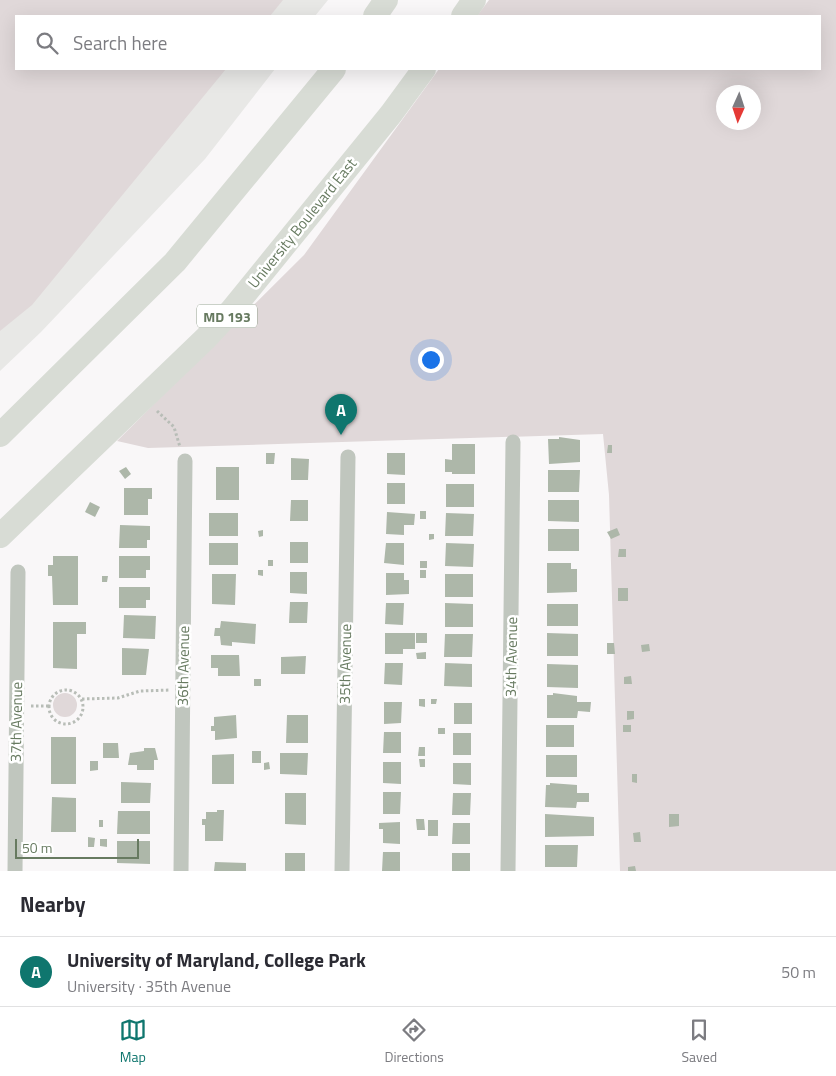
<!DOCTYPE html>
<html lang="en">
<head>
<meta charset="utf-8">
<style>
	:root { --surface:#fff; --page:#f7f7f7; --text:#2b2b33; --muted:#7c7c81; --line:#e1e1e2; --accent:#0f766e }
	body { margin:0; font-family:"Titillium Web",sans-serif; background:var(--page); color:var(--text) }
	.compass { position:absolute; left:716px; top:85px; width:45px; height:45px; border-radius:50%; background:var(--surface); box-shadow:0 5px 20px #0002; rotate:183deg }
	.scale { position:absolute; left:15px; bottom:12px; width:124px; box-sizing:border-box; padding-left:5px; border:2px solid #677a60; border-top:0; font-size:14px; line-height:18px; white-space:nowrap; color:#677a60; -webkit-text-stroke:4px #fff; paint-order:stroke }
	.you { position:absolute; left:430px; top:359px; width:18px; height:18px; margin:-12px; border:4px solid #fff; border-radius:50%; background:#1a73e8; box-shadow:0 0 0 8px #1a73e833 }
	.badge { display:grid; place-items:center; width:32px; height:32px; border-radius:50%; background:var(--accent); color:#fff; font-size:16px; font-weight:700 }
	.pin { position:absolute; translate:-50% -41px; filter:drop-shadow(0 1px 2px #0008) }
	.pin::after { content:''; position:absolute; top:26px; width:18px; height:15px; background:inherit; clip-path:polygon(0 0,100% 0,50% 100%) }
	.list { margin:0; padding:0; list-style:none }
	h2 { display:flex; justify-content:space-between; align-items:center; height:65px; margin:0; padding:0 20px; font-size:21px }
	h2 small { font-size:16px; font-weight:400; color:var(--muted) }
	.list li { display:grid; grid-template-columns:32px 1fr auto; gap:15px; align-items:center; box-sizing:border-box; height:70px; padding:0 20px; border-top:1px solid var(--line) }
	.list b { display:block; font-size:19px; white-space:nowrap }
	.list p { margin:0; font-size:16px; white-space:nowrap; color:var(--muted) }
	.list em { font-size:16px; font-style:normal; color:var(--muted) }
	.icon { flex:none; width:28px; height:28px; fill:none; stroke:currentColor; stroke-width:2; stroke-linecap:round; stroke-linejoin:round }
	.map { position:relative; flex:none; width:836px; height:871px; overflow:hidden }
	.search { position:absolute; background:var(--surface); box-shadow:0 5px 20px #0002; left:15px; right:15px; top:15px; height:55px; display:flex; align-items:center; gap:12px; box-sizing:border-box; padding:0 18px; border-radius:0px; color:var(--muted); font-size:19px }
	.sheet { height:135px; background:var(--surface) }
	nav { display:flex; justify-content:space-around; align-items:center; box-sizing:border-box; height:70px; border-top:1px solid var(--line); background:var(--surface); font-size:14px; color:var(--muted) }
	nav a { display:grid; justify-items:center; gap:2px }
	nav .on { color:var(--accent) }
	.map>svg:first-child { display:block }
	.built { fill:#e8e8e6 }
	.green { fill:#e0d8d9; fill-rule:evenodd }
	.building { fill:#adb7a9 }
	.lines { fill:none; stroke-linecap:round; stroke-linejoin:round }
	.path { stroke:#b8bdb7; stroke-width:3; stroke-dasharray:2.5 2.5; stroke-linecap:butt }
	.street { stroke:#c0c6be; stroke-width:15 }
	.primary { stroke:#d8dcd5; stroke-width:24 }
	.labels { text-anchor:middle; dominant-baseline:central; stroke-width:5; stroke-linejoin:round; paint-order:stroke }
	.shield { fill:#fff; stroke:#95a290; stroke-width:1 }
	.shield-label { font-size:14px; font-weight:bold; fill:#677a60 }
	.street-label { font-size:15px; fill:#677a60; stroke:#fff }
</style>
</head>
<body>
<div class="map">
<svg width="836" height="871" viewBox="0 0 836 871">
	<rect width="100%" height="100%" fill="#f9f7f8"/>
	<!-- built -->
	<path class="built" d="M0 0H328L315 16H16V69H275L205 159 41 332 0 371Z"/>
	<!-- green -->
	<path class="green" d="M0 0H283L270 16H16V69H226L32 305 0 331Z
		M489 0H836V871H620L609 495 603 434 148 448 117 441 304 255 439 69H820V16H477ZM724 92H754V122H724Z
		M53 705a12 12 0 1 1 24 0a12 12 0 1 1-24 0Z"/>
	<!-- building -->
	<path class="building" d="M559 437 580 440V462L549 464 548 439H559Z
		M452 444H475V474H452V472H445V459L452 460Z
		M608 445H612V453H607Z
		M266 453H275L274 464H266Z
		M387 453H405V475L387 474Z
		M291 458 309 459 308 480H291Z
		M126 467 131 474 125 479 119 471Z
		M216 467H239V500H216Z
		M548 470H580L579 492H548Z
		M387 483H405V504H387Z
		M446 484H474V507H446Z
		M124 488H152V499H148V515H124Z
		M291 500H308V521H290Z
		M548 500H579V522L548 521Z
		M90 502 100 507 95 517 85 512Z
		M420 511H426V519H420Z
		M387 512 415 514 414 525H404V535L386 534Z
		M209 513H238V536H209Z
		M446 513 474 514 473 536H445Z
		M120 525 150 526V540H147V548H119Z
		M617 528 620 535 611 539 607 532Z
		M548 529H579V551H548Z
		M263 530V536L259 537 258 531Z
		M429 534H434V539L429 540Z
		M290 542H308V563H290Z
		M209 543H238V565H209Z
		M386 543H404V565L384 563Z
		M446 543 474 544 473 567 445 566Z
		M619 549H626V557H618Z
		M53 556H78V605H53L52 576H48V565H53Z
		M119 556H150V570H146V578H119Z
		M268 560H273V566H268Z
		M420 561H427V568H420Z
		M547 563H571V569H577V592L547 593Z
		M258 570H263V576L258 575Z
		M420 570H426V578H420Z
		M290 572H307V594L290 593Z
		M386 573H404V580H409V594L386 595Z
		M212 574H236L235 605 212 604Z
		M445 574H473V597H445Z
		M102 576H108L107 582H102Z
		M119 587H150V600H146V608H119Z
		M618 588H628V601H618Z
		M290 602H308L307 623H289Z
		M386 603H404L403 625 385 624Z
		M445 603 473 604V627H445Z
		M547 604H578V626H547Z
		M124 615 156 616 155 639 123 638Z
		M221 621 256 624 255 644 232 642V646L221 645 220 636H214L215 628H220Z
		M53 622H86V634H77V669L53 668Z
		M385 633H415V649H403V654H385Z
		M416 633H427V643H416Z
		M547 633 578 634V656H547Z
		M445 634H473L472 657H444Z
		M607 643H614L615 654H607Z
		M649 644 650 651 642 652 641 645Z
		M122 648 149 649 146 675H122Z
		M426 652V659H417L416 653Z
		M211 655H239L240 676H218V668H211Z
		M306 656 305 674H281V657Z
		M385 663H403L402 685 384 684Z
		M445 663 472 664V687L444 686Z
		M547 664 578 665V688L547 687Z
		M631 676 632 684H624V677Z
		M254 679H261V686H254Z
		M553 693 577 696V702H591L590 712 578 711 577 718H547V695H553Z
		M419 699H425V707L419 706Z
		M431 699H437L436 704H431Z
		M384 702H402L401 723 384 724Z
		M454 703H472V724H454Z
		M627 711H634V719L627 720Z
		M236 715 237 738 215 740V731H211V726H214V717Z
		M287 715H308V743H286Z
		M546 725H574V747H546Z
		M623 725H631V732H623Z
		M438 728H445V734H438Z
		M384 732H401V753H383Z
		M453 733H471V755H453Z
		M51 737H76V784H51Z
		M103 743H118L119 758H103Z
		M419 747H425V756H418Z
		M144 748H155L158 760H154V770H137V765H128L130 753 144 751Z
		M252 751H261V763H252Z
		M280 753H308L307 775 280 774Z
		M234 754V784H212V755Z
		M546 755H577V777H546Z
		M419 759H425V767H420Z
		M90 761H98V770L90 771Z
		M269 762 270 769 264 770V763Z
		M383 762H401V784L383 783Z
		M453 763H471V785L453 784Z
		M632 774H637V783L632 782Z
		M121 782 151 783 150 803H121Z
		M550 783 577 785V793H589V802H577L576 808 545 807 546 785H550Z
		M383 792H401L400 814H383Z
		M285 793H306V825L285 824Z
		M453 793H471L470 815H452Z
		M52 797 76 798V832H51Z
		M217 810H224L223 841H205V825H202V819H206V812H217Z
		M118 811H150V834H117Z
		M545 814 594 817V836L545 837Z
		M669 814H679V826L669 827Z
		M416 819H424L425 830H417Z
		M99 820H103V827H99Z
		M428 820H438V836H428Z
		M400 822V844L383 843V829H379V823Z
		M453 823H470V844H452Z
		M640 832 641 842H634L633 833Z
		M88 837 95 838 94 847H88Z
		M100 839H107V847L100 846Z
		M117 841H150V864L117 863Z
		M545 845H578L577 867H545Z
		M383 852H400V871H382Z
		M285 853H305V871H285Z
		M452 853H470V871H452Z
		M215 862 246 863V871H214Z
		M635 866 636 871H628V867Z"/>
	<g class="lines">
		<!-- path -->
		<path class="path" d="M157 411 174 427 180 447
			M49 707a17 17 0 1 1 34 0a17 17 0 1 1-34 0Z
			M82 699 118 698 140 691 170 690
			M31 706H48"/>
		<!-- street -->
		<path class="street" d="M15 871 18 572
			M181 871 185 461
			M342 871 348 457
			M508 871 513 442"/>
		<!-- primary -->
		<path class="primary" d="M375 16 386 0
			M463 16 474 0
			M0 435 175 262 334 69
			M0 536 206 338 231 311 391 114 424 69"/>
	</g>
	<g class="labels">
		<!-- shield labels -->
		<rect class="shield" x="197" y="304.5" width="60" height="23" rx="4"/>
		<g class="shield-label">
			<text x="227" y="316">MD 193</text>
		</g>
		<!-- street labels -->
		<g class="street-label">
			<text transform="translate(302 223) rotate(-51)">University Boulevard East</text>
			<text transform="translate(511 657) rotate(-89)">34th Avenue</text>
			<text transform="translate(345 664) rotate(-89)">35th Avenue</text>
			<text transform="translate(183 666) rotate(-89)">36th Avenue</text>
			<text transform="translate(16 722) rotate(-89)">37th Avenue</text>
		</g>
	</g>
</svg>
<svg class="compass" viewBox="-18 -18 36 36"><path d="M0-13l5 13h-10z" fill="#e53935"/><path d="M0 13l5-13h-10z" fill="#7c7c81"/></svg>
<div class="scale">50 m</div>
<div class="you"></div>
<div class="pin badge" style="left:341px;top:435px">A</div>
<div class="search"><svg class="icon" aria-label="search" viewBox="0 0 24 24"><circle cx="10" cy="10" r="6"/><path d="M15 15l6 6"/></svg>Search here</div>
</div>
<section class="sheet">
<h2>Nearby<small></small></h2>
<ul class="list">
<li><span class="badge">A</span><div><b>University of Maryland, College Park</b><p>University · 35th Avenue</p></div><em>50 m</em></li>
</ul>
</section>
<nav>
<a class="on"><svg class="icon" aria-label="map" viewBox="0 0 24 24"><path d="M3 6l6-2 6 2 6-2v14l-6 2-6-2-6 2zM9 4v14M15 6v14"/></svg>Map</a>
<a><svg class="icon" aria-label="directions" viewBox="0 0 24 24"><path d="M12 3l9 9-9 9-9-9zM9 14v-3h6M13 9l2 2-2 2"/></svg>Directions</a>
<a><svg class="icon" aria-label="saved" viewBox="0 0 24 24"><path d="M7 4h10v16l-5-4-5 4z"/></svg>Saved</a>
</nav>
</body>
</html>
